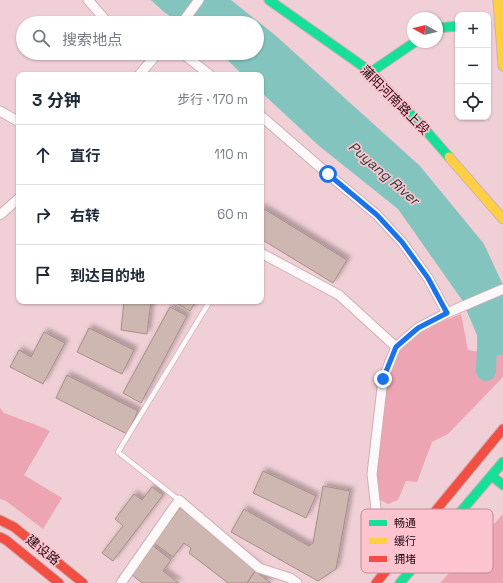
<!DOCTYPE html>
<html lang="zh">
<head>
<meta charset="utf-8">
<style>
	:root { --surface:#fff; --page:#f6f6f7; --text:#1f2937; --muted:#747a83; --line:#e0e1e3 }
	body { margin:0; font-family:"Space Grotesk","Noto Sans SC",sans-serif; background:var(--page); color:var(--text) }
	.controls { position:absolute; right:12px; top:12px; display:grid; overflow:hidden; border-radius:8px; box-shadow:0 1px 3px #0004 }
	.controls button { width:36px; height:36px; display:grid; place-items:center; padding:0; border:0; border-bottom:1px solid var(--line); background:var(--surface); color:var(--text); font:20px sans-serif }
	.compass { position:absolute; left:407px; top:12px; width:36px; height:36px; border-radius:50%; background:var(--surface); box-shadow:0 1px 3px #0004; rotate:278deg }
	.stop { position:absolute; width:12px; height:12px; margin:-9px; border:3px solid #1a73e8; border-radius:50%; background:#fff }
	.stop.end { background:#1a73e8; border-color:#fff; box-shadow:0 1px 4px #0008 }
	.list { margin:0; padding:0; list-style:none }
	h2 { display:flex; justify-content:space-between; align-items:center; height:52px; margin:0; padding:0 16px; font-size:17px }
	h2 small { font-size:13px; font-weight:400; color:var(--muted) }
	.list li { display:grid; grid-template-columns:26px 1fr auto; gap:12px; align-items:center; box-sizing:border-box; height:60px; padding:0 16px; border-top:1px solid var(--line) }
	.list b { display:block; font-size:15px; white-space:nowrap }
	.list em { font-size:13px; font-style:normal; color:var(--muted) }
	.icon { flex:none; width:22px; height:22px; fill:none; stroke:currentColor; stroke-width:2; stroke-linecap:round; stroke-linejoin:round }
	.map { position:relative; flex:none; width:503px; height:583px; overflow:hidden }
	.search { position:absolute; background:var(--surface); box-shadow:0 1px 3px #0004; left:16px; top:16px; width:248px; height:44px; display:flex; align-items:center; gap:10px; box-sizing:border-box; padding:0 14px; border-radius:22px; color:var(--muted); font-size:15px }
	.panel { position:absolute; background:var(--surface); box-shadow:0 1px 3px #0004; left:16px; top:72px; width:248px; height:232px; border-radius:8px }
	.map>svg:first-child { display:block }
	.green { fill:#eda5b4 }
	.water { fill:#84c4bf }
	.lines { fill:none; stroke-linecap:round; stroke-linejoin:round }
	.river { stroke:#84c4bf; stroke-width:20 }
	.building { fill:#ceb7b1; stroke:#a58f88; filter:url(#shadow) }
	.lane-casing { stroke:#cbb0b4; stroke-width:6 }
	.street-casing { stroke:#cbb0b4; stroke-width:11 }
	.fast-casing { stroke:#cbb0b4; stroke-width:11 }
	.slow-casing { stroke:#cbb0b4; stroke-width:11 }
	.jam-casing { stroke:#cbb0b4; stroke-width:11 }
	.lane { stroke:#fdf8f9; stroke-width:4.5 }
	.street { stroke:#fdf8f9; stroke-width:9 }
	.fast { stroke:#16e098; stroke-width:9 }
	.slow { stroke:#ffcf43; stroke-width:9 }
	.jam { stroke:#f24e42; stroke-width:9 }
	.route { stroke:#1a73e8; stroke-width:5 }
	.labels { text-anchor:middle; dominant-baseline:central; stroke-width:3.5; stroke-linejoin:round; paint-order:stroke }
	.street-label { font-size:13px; fill:#230a10; stroke:#fdc3ce }
	.water-label { font-size:14px; font-style:italic; fill:#1f403c; stroke:#fdc3ce }
	.key { fill:#fdc3ce; stroke:#bc8c95; stroke-width:1 }
	.key-label { font-size:11px; fill:#230a10 }
</style>
</head>
<body>
<div class="map">
<svg width="503" height="583" viewBox="0 0 503 583">
	<defs>
		<filter id="shadow"><feDropShadow dx="3.5" dy="-3.5" stdDeviation="2" flood-color="#0004"/></filter>
	</defs>
	<rect width="100%" height="100%" fill="#f0d0d6"/>
	<!-- green -->
	<path class="green" d="M461 314 468 350 503 356V377L448 434 432 442 417 482 406 481 398 500 388 504 378 499 375 486 385 379 400 349 421 333 439 323Z
		M0 408 4 413 44 428 50 431 24 475 62 498 43 529 6 501 0 499Z
		M503 514V583H440Z"/>
	<!-- water -->
	<path class="water" d="M151 0H231L275 35 420 166 484 244 503 285V356L478 352 477 335 462 300 398 209 318 145 261 92V75H243L220 53H257V23H179L163 11Z"/>
	<g class="lines">
		<!-- river -->
		<path class="river" d="M486 371 488 327"/>
	</g>
	<!-- building -->
	<path class="building" d="M261 207 347 260 333 283 261 239Z
		M124 301H151L147 334 121 330Z
		M173 301H196L190 311Z
		M170 307 187 316 141 403 123 393Z
		M89 328 134 350 122 374 77 352Z
		M44 332 65 343 43 384 10 367 19 350 31 357Z
		M67 375 138 411 127 434 56 398Z
		M263 471 316 496 306 518 253 493Z
		M323 486 350 491 336 569 318 581 231 532 244 509 309 546 313 543Z
		M152 487 163 495 113 561 102 553 123 526 115 519 134 494 142 500Z
		M180 508 259 568 255 571 247 583H228L189 553 191 548 184 543 173 557 154 543Z
		M152 545 171 560 163 571 179 583H142L130 573Z
		M255 571 271 583H247Z"/>
	<g class="lines">
		<!-- lane casing -->
		<g class="lane-casing">
			<path id="lane" d="M179 500 118 452 210 301"/>
		</g>
		<!-- street casing -->
		<g class="street-casing">
			<path id="street" d="M88 0 108 23
				M182 23 199 0
				M182 53 210 75
				M139 75 158 53
				M0 111 19 122
				M261 116 328 174 377 215 402 242 428 278 447 313
				M0 215 19 198
				M261 253 339 295 396 347
				M390 567 380 544 372 474 383 379 396 347 418 328 447 313 503 289
				M121 583 179 500 259 568 290 578 297 583"/>
		</g>
		<!-- fast casing -->
		<g class="fast-casing">
			<path id="fast" d="M269 0 371 72 429 134 449 157
				M437 28 458 26
				M371 72 415 42
				M492 476 503 485
				M400 583 503 462"/>
		</g>
		<!-- slow casing -->
		<g class="slow-casing">
			<path id="slow" d="M498 0 503 66
				M449 157 503 219"/>
		</g>
		<!-- jam casing -->
		<g class="jam-casing">
			<path id="jam" d="M0 520 14 527 83 583
				M0 537 6 540 59 583
				M376 583 503 429"/>
		</g>
		<!-- lane -->
		<use href="#lane" class="lane"/>
		<!-- street -->
		<use href="#street" class="street"/>
		<!-- fast -->
		<use href="#fast" class="fast"/>
		<!-- slow -->
		<use href="#slow" class="slow"/>
		<!-- jam -->
		<use href="#jam" class="jam"/>
	</g>
	<g class="lines">
		<!-- route -->
		<path class="route" d="M328 174 377 215 402 242 428 278 447 313 418 328 396 347 383 379"/>
	</g>
	<g class="labels">
		<!-- street labels -->
		<g class="street-label">
			<text transform="translate(395 100) rotate(45)">蒲阳河南路上段</text>
			<text transform="translate(43 550) rotate(39)">建设路</text>
		</g>
		<!-- water labels -->
		<g class="water-label">
			<text transform="translate(384 173) rotate(41)">Puyang River</text>
		</g>
	</g>
	<!-- legend -->
	<rect x="361" y="509" width="132" height="64" rx="6" class="key"/>
	<rect x="369" y="520" width="18" height="6" fill="#16e098"/>
	<rect x="369" y="538" width="18" height="6" fill="#ffcf43"/>
	<rect x="369" y="556" width="18" height="6" fill="#f24e42"/>
	<g class="key-label">
		<text x="394" y="527">畅通</text>
		<text x="394" y="545">缓行</text>
		<text x="394" y="563">拥堵</text>
	</g>
</svg>
<div class="controls">
<button>+</button>
<button>−</button>
<button><svg class="icon" aria-label="locate" viewBox="0 0 24 24"><circle cx="12" cy="12" r="6"/><path d="M12 2v4M12 18v4M2 12h4M18 12h4"/></svg></button>
</div>
<svg class="compass" viewBox="-18 -18 36 36"><path d="M0-13l5 13h-10z" fill="#e53935"/><path d="M0 13l5-13h-10z" fill="#747a83"/></svg>
<div class="stop" style="left:328px;top:174px"></div>
<div class="stop end" style="left:383px;top:379px"></div>
<div class="search"><svg class="icon" aria-label="search" viewBox="0 0 24 24"><circle cx="10" cy="10" r="6"/><path d="M15 15l6 6"/></svg>搜索地点</div>
<section class="panel">
<h2>3 分钟<small>步行 · 170 m</small></h2>
<ul class="list">
<li><svg class="icon" aria-label="ahead" viewBox="0 0 24 24"><path d="M12 20V5M6 11l6-6 6 6"/></svg><div><b>直行</b></div><em>110 m</em></li>
<li><svg class="icon" aria-label="right" viewBox="0 0 24 24"><path d="M7 20v-9h11M14 6l5 5-5 5"/></svg><div><b>右转</b></div><em>60 m</em></li>
<li><svg class="icon" aria-label="arrive" viewBox="0 0 24 24"><path d="M6 21V4h12l-3 4 3 4H6"/></svg><div><b>到达目的地</b></div></li>
</ul>
</section>
</div>
</body>
</html>
